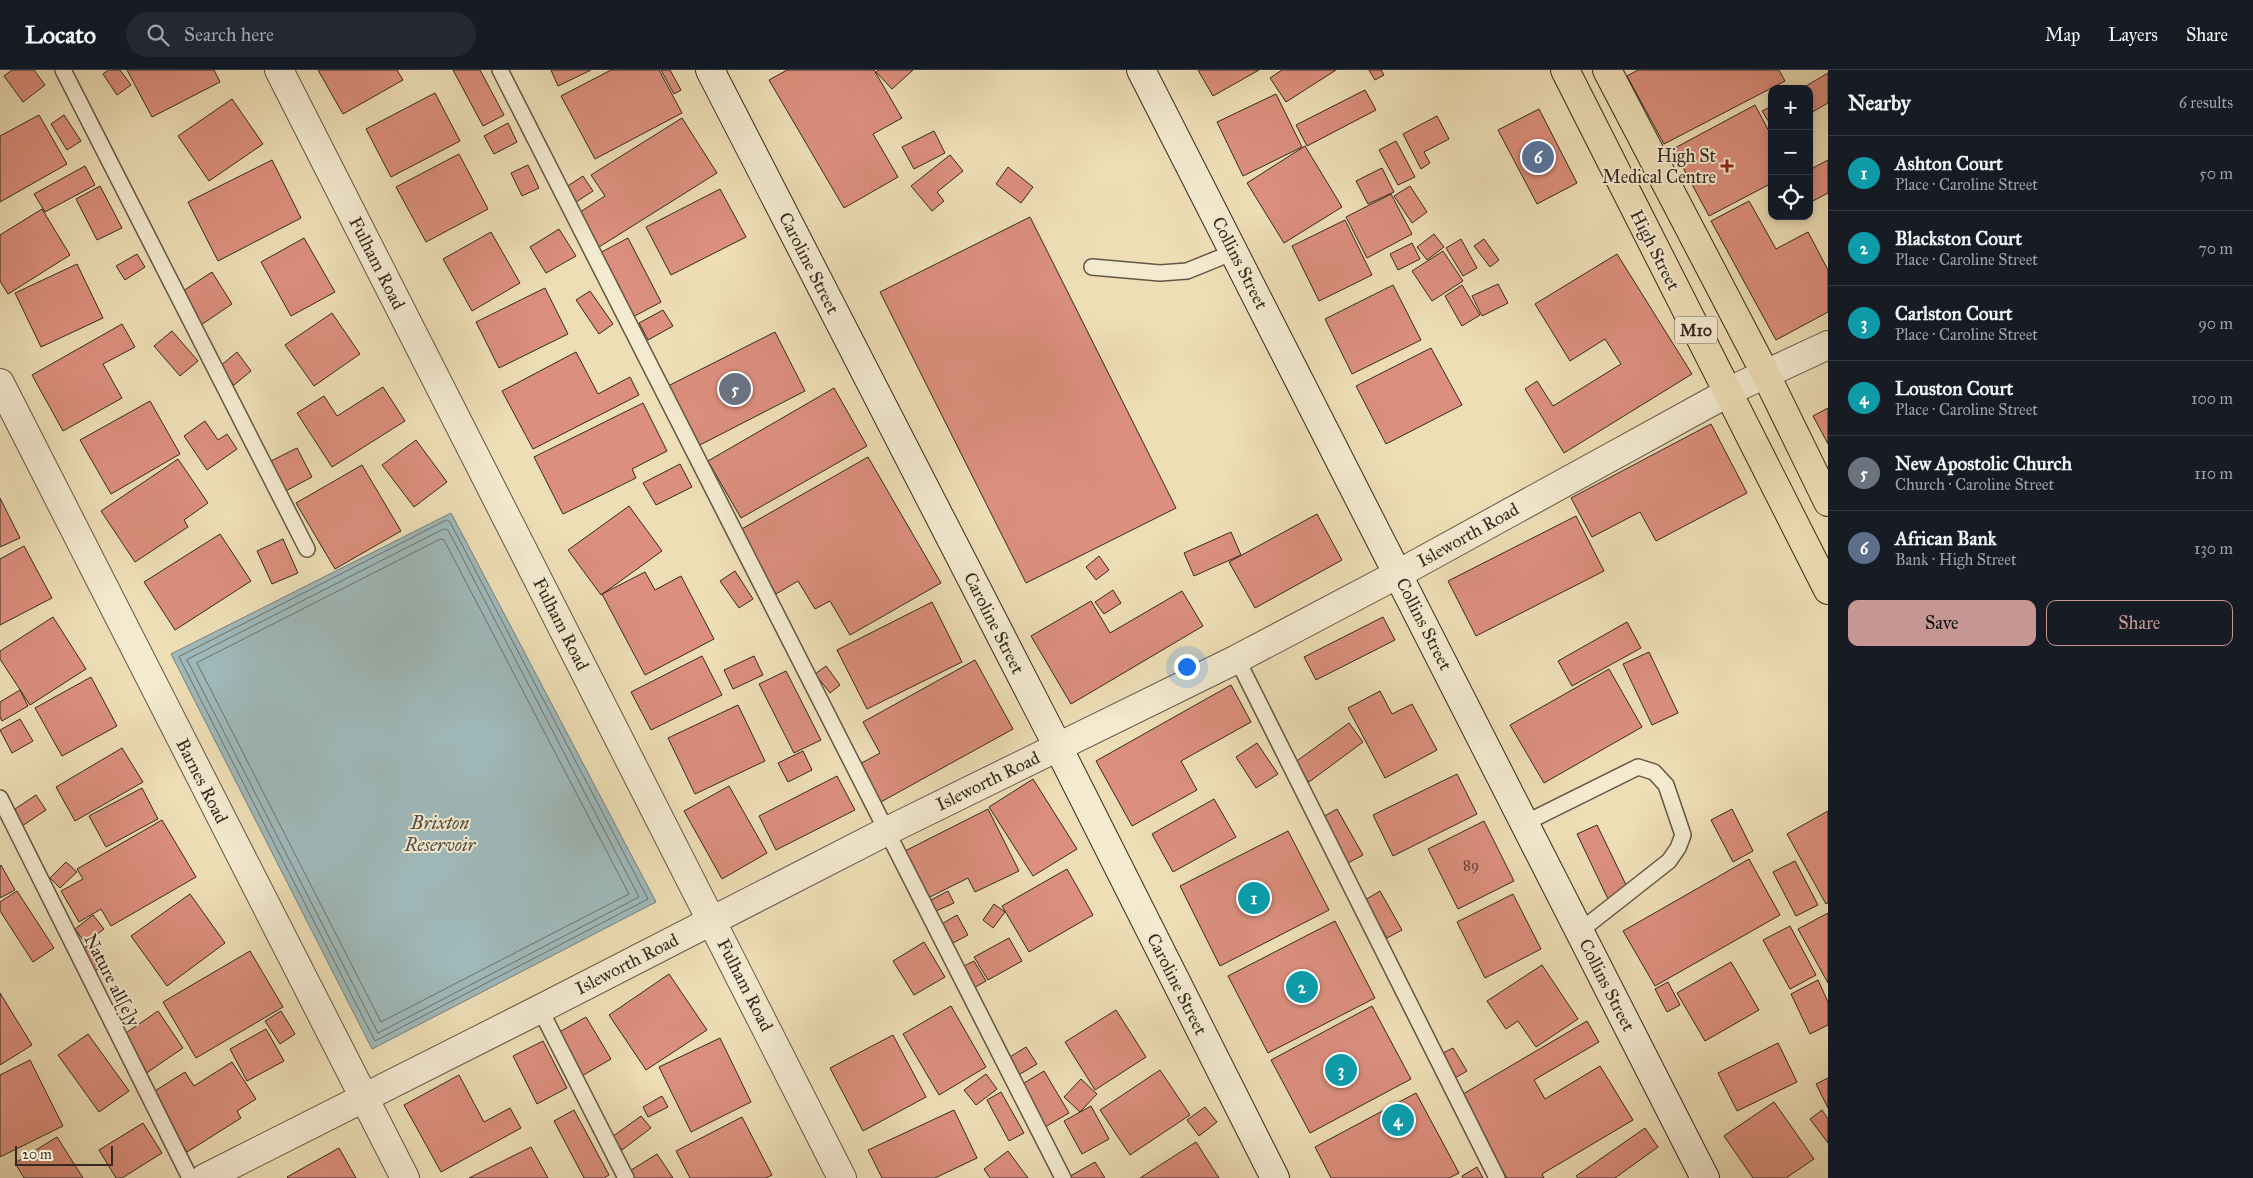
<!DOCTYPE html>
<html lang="en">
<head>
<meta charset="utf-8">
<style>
	:root { --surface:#171b24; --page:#242831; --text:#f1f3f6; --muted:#9ea1a6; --line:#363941; --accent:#c59692 }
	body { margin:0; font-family:"IM FELL Great Primer",serif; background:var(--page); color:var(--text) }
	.controls { position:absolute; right:15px; top:15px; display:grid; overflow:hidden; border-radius:10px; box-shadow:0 2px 8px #0003 }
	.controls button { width:45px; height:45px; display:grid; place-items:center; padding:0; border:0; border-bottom:1px solid var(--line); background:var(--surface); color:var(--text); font:25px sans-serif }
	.scale { position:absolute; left:15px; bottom:12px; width:98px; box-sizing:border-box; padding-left:5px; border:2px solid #352920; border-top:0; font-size:14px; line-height:18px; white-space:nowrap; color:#352920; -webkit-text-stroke:4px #f4ead0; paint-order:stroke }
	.you { position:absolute; left:1186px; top:596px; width:18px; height:18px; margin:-12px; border:4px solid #fff; border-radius:50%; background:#1a73e8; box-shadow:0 0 0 8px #1a73e833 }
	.badge { display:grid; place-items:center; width:32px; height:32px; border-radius:50%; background:var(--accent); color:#fff; font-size:16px; font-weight:700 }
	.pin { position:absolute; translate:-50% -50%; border:2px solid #fff; box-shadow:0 1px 5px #0006 }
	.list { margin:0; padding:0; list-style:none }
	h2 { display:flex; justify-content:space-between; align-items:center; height:65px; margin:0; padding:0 20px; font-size:21px }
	h2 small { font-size:16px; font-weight:400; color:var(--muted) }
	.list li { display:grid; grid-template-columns:32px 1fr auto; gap:15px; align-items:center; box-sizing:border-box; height:75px; padding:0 20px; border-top:1px solid var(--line) }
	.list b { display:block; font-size:19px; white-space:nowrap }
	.list p { margin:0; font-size:16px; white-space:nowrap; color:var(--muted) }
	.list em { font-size:16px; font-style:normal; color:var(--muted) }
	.actions { display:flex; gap:10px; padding:15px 20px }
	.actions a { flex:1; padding:11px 0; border:1px solid var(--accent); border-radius:10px; text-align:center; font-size:18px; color:var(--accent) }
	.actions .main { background:var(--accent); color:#111 }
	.icon { flex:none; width:28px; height:28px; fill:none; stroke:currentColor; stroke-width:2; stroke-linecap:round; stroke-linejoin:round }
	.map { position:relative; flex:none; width:1828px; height:1108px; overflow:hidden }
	header { display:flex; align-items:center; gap:30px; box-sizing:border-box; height:70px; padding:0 25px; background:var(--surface); border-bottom:1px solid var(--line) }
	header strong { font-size:24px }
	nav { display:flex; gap:28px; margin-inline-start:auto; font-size:18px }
	.search { width:350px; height:45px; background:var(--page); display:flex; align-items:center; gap:12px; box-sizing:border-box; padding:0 18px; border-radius:28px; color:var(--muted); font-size:19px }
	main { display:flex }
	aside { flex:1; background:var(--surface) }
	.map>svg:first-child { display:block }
	.water { fill:#9fb9ba; stroke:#757f7c }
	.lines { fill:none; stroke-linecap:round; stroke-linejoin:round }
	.shore { stroke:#6a716d; stroke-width:1 }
	.building { fill:#dc8f7e; stroke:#352920 }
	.lane-casing { stroke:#635646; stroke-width:18 }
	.street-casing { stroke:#635646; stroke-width:30 }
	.secondary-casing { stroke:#352920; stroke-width:30 }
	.primary-casing { stroke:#352920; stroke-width:30 }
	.lane { stroke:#f4ead0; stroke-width:15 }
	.street { stroke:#f4ead0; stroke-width:28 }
	.secondary { stroke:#f4ead0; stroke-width:28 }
	.primary { stroke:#eedeb6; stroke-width:28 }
	.poi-dot { fill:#8f2418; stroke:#f4ead0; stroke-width:2 }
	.labels { text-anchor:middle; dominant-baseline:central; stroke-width:4; stroke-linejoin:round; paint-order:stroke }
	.number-label { font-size:15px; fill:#5f4238 }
	.shield { fill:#f4ead0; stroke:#6e6355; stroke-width:1 }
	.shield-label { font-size:16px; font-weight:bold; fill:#352920 }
	.poi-label { font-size:18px; fill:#352920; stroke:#f4ead0; text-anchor:end }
	.street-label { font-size:18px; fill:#352920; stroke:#f4ead0 }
	.water-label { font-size:19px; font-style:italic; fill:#504d46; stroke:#f4ead0 }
</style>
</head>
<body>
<header>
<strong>Locato</strong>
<div class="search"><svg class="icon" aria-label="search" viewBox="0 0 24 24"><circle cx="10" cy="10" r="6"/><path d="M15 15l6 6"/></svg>Search here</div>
<nav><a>Map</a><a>Layers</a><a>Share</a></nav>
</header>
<main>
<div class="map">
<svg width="1828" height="1108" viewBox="0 0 1828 1108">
	<rect width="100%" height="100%" fill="#eedeb6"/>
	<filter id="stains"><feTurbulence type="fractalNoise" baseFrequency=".004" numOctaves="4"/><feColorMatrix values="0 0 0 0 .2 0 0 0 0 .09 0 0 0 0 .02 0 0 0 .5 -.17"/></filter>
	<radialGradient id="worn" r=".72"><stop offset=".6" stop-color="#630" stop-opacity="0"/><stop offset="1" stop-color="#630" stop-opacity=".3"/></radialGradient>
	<!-- water -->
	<path class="water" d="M451 443 656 832 372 979 171 584Z"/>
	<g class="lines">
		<!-- shore -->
		<path class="shore" d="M447 450 450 452 648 829 375 971 179 587Z
			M444 459 448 460 639 827 378 963 187 590Z
			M441 469 444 470 629 824 381 952 197 593Z"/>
	</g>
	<!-- building -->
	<path class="building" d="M12 0H34L45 15 23 32 4 6Z
		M108 0H120L131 15 117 25 103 4Z
		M127 0H214L220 12 152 47Z
		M318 0H397L403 10 343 44Z
		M453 0H480L504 45 483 56Z
		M551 0H591L558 16Z
		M611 0H659L682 43 595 89 561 26Z
		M661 0H670L681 20 674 24Z
		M787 0H874L902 48 873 64 898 107 844 138 769 10Z
		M878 0H913L892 19 876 2Z
		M1198 0H1259L1213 26Z
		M1282 0H1336L1286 32 1270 8Z
		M1369 0H1381L1384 5 1375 10Z
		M1638 0H1779L1785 11 1664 74 1627 6Z
		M1828 3V33L1809 44V19H1801Z
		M1365 20 1376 40 1307 76 1296 55Z
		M435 23 460 71 391 107 366 59Z
		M1276 24 1302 77 1243 106 1217 52Z
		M232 29 263 74 209 111 178 66Z
		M1755 35 1772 67V113L1709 146 1673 79Z
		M1772 36V57L1762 41Z
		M1539 39 1577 113 1537 134 1498 60Z
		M39 45 67 94 0 132V66Z
		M64 45 81 71 67 80 51 54Z
		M1437 46 1449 69 1424 82 1430 93 1421 99 1403 64Z
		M682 48 717 103 599 177 577 144 605 126 591 105Z
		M508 53 517 72 494 84 484 66Z
		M934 61 945 83 914 99 902 77Z
		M1396 71 1415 107 1398 115 1379 80Z
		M1305 76 1342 137 1284 173 1247 113Z
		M459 84 488 139 426 172 396 117Z
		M950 85 963 101 937 122 944 131 932 141 911 116Z
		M272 90 301 148 218 191 188 132Z
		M1828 90V123L1809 133V100Z
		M528 95 539 118 522 126 511 103Z
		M85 96 95 115 45 142 34 124Z
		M1008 97 1033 117 1021 133 996 114Z
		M1382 98 1394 122 1368 134 1356 111Z
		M583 106 593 121 573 134 563 119Z
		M100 116 122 158 97 170 76 129Z
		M1410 116 1427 142 1412 153 1394 126Z
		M720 119 746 167 671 205 646 157Z
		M1391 124 1412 164 1367 188 1346 147Z
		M1749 131 1776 179 1808 162 1828 200V242L1776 270 1711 151Z
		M42 139 70 185 8 224 0 211V165Z
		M1030 147 1176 438 1026 513 880 222Z
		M1345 150 1372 205 1319 231 1292 176Z
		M559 159 576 186 546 203 530 177Z
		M491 162 520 213 472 241 443 189Z
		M1434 164 1444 177 1427 190 1417 177Z
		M304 168 335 222 291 246 261 192Z
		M628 168 661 232 629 249 596 185Z
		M1461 169 1477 198 1463 206 1446 178Z
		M1484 169 1499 190 1490 197 1474 176Z
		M1412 173 1420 189 1398 200 1390 184Z
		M1443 181 1463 211 1432 231 1412 201Z
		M137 184 145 197 125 210 116 196Z
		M1617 184 1692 304 1564 383 1525 319 1537 311 1553 336 1621 294 1605 269 1570 291 1535 234Z
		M77 194 103 248 41 277 15 223Z
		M212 202 232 234 201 255 180 223Z
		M1498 214 1508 233 1482 246 1472 226Z
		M1393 215 1421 270 1352 304 1325 249Z
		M1462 215 1480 245 1462 256 1445 226Z
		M545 218 568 264 499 298 476 252Z
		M590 221 613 254 599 264 576 230Z
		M663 240 673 256 648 270 639 253Z
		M332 243 360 284 314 316 285 275Z
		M122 254 135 277 103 294 122 328 63 361 32 305Z
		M172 261 198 291 180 306 154 276Z
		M775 262 805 321 696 377 666 317Z
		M1431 278 1462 335 1386 374 1356 316Z
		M237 282 251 301 234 315 219 297Z
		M576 282 598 324 630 307 639 325 533 379 502 321Z
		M383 317 405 351 332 397 297 343 324 326 337 346Z
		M834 318 867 376 741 448 708 391Z
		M150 331 180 384 111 424 80 370Z
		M643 333 667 381 632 399 636 408 563 444 534 387Z
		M1828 338V374L1813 346Z
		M205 351 218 370 227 364 237 379 207 400 184 366Z
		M1711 354 1747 423 1656 471 1640 442 1592 467 1571 428Z
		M416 370 447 412 414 437 382 395Z
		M297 378 312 407 282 423 267 393Z
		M868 387 941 513 850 565 830 531 815 539 798 511 776 524 740 460Z
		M178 389 208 433 184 450 188 457 135 492 101 441Z
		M680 394 692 417 656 435 643 413Z
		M362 395 401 461 335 499 296 433Z
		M0 428 20 468 0 477Z
		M629 436 662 481 601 525 568 480Z
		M1317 444 1342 490 1255 538 1229 492Z
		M1576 446 1604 501 1476 566 1448 511Z
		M1231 462 1241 485 1194 506 1184 483Z
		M220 464 251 511 175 560 144 512Z
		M283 469 298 503 272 514 257 481Z
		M24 476 52 528 0 555V489Z
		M1099 486 1109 500 1096 510 1086 497Z
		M735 501 753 529 739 538 720 511Z
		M645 502 655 520 681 506 714 569 645 605 602 524Z
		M1113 520 1121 533 1104 544 1095 532Z
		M1182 521 1203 556 1071 634 1031 566 1091 531 1110 563Z
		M932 532 962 592 867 639 837 580Z
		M53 547 86 599 30 635 0 589V581Z
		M1383 547 1395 570 1316 610 1304 587Z
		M1627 552 1641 578 1572 616 1558 591Z
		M1649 582 1678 643 1652 655 1623 594Z
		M702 586 722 625 651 660 631 622Z
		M754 586 763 605 733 619 724 600Z
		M975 590 1013 659 879 733 858 695 880 683 863 652Z
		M826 596 840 615 830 623 815 604Z
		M1609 599 1642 657 1544 713 1510 655Z
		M786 601 821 670 794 683 759 614Z
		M91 607 117 656 62 686 35 638Z
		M1231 615 1251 652 1181 691 1197 720 1132 756 1096 691Z
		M20 620 28 636 2 651 0 647V632Z
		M1380 621 1392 644 1412 634 1437 680 1385 708 1348 638Z
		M738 635 765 691 695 724 668 668Z
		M20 649 33 671 12 683 0 660Z
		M1349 653 1363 672 1309 712 1294 693Z
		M1257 673 1278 704 1256 718 1236 687Z
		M122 678 143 712 75 751 56 717Z
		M803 681 812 700 788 712 778 693Z
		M1457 704 1477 744 1393 786 1373 745Z
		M837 706 855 740 776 780 759 746Z
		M1033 709 1077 779 1033 806 989 737Z
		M729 716 767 783 722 809 684 741Z
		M142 718 158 749 106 777 89 746Z
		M36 725 46 740 19 758 9 743Z
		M1214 729 1236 767 1173 802 1152 764Z
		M988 739 1019 801 975 822 968 808 924 830 901 783Z
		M1337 739 1363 785 1346 794 1321 748Z
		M1732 739 1753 781 1733 792 1711 750Z
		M1828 741V833L1826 834 1787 764Z
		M162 750 196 807 111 856 101 839 79 852 61 821 83 809 77 799Z
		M1484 751 1514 811 1458 839 1428 779Z
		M1597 755 1628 819 1608 829 1577 764Z
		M1288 761 1329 840 1220 896 1180 816Z
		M1749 789 1780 845 1655 916 1623 861Z
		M1795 791 1818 835 1796 846 1773 802Z
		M66 792 77 802 60 818 50 808Z
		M1 795 15 820 0 828V796Z
		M1067 799 1093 845 1029 882 1002 836Z
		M17 821 54 878 33 892 0 841V832Z
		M948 821 954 833 936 841 931 830Z
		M1380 821 1402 860 1387 868 1365 830Z
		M190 824 225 873 167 916 131 866Z
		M1513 824 1541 879 1485 908 1457 852Z
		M994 834 1005 842 993 858 983 850Z
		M1828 843V913L1798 859Z
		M93 845 104 859 85 873 75 859Z
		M957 845 968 865 951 874 940 855Z
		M1335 851 1375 928 1268 983 1228 906Z
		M1790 856 1816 905 1790 919 1763 870Z
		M1009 868 1022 891 988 910 974 887Z
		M924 872 945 907 914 925 893 891Z
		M90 874 104 895 92 903 78 882Z
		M250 881 283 937 196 988 163 932Z
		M974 891 986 911 972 919 960 898Z
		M1731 892 1759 940 1705 971 1677 923Z
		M1542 895 1578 949 1536 977 1518 951 1506 959 1487 931Z
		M669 904 707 960 646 1000 609 945Z
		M1818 910 1828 932V955L1810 964 1791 924Z
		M1668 912 1680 935 1667 942 1655 919Z
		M0 923 32 975 0 995Z
		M951 936 986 997 939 1025 903 964Z
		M1372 936 1411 1009 1310 1063 1271 990Z
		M1116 940 1146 987 1095 1020 1065 972Z
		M158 941 183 978 145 1004 120 967Z
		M281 941 295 964 280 974 265 951Z
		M586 947 611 989 580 1007 556 964Z
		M1587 951 1599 972 1534 1010 1545 1029 1600 996 1633 1050 1542 1104 1544 1108H1507L1458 1027Z
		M266 959 284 991 247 1011 230 979Z
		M88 964 129 1021 99 1042 58 985Z
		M893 965 926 1027 863 1061 830 998Z
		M720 968 751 1032 691 1062 659 997Z
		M543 971 567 1018 537 1034 513 986Z
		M1778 973 1797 1012 1737 1041 1718 1003Z
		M1026 977 1037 994 1015 1007 1005 990Z
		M1453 978 1467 1001 1453 1009 1439 985Z
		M30 990 63 1056 0 1087V1005Z
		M232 992 256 1029 237 1041 241 1048 187 1082 150 1024 185 1002 194 1016Z
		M1160 1000 1190 1045 1130 1085 1100 1040Z
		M1044 1001 1069 1043 1045 1057 1019 1016Z
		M986 1004 997 1019 976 1035 964 1020Z
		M459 1005 484 1052 510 1038 521 1058 441 1102 404 1035Z
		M1828 1008V1038L1816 1014Z
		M1081 1009 1097 1024 1080 1042 1064 1027Z
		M1001 1022 1024 1063 1009 1071 987 1030Z
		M1416 1023 1459 1103 1449 1108H1331L1315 1077Z
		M662 1026 668 1037 648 1047 643 1037Z
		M1774 1032 1814 1089 1786 1108H1753L1724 1066Z
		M1091 1036 1109 1069 1082 1084 1064 1051Z
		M1205 1037 1217 1052 1199 1066 1187 1050Z
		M574 1040 609 1105 604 1108H584L554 1051Z
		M954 1040 977 1088 935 1108H882L868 1080Z
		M1822 1040 1828 1049V1073L1810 1049Z
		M641 1046 651 1058 622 1080 612 1067Z
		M742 1047 772 1105 766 1108H690L676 1081Z
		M143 1053 162 1083 122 1108H116L99 1080Z
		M1645 1058 1658 1077 1615 1108H1578L1576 1106Z
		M57 1067 83 1108H24L15 1093Z
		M1196 1072 1219 1108H1140Z
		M531 1077 548 1108H469Z
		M339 1078 356 1108H288L287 1107Z
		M1008 1081 1028 1108H990L984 1099Z
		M657 1084 673 1108H631L628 1102Z
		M1095 1092 1105 1108H1067Z
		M1477 1097 1483 1108H1463L1462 1106Z"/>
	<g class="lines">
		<!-- lane casing -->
		<g class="lane-casing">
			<path id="lane" d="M63 0 307 479
				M500 0 1063 1108
				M1092 197 1160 203 1187 201 1234 182
				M1237 589 1497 1108
				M0 728 190 1108
				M1525 753 1638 697 1654 702 1666 715 1683 765 1678 778 1669 791 1580 861
				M540 939 626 1108"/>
		</g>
		<!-- street casing -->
		<g class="street-casing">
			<path id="street" d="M279 0 842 1108
				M0 313 405 1108
				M205 1108 540 939 887 761 1237 589 1398 504 1742 315 1828 275"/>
		</g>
		<!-- secondary casing -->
		<g class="secondary-casing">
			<path id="secondary" d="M710 0 1058 677 1275 1108
				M1141 0 1705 1108"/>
		</g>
		<!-- primary casing -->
		<g class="primary-casing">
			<path id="primary" d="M1565 0 1828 520
				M1607 0 1765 303 1828 432"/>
		</g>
		<!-- lane -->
		<use href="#lane" class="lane"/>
		<!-- street -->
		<use href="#street" class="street"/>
		<!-- secondary -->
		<use href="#secondary" class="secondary"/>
		<!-- primary -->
		<use href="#primary" class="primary"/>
	</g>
	<!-- markers -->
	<path class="poi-dot" d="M1724.5 88.5h5v5h5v5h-5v5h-5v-5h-5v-5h5z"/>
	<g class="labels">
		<!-- number labels -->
		<g class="number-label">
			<text x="1471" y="795">89</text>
		</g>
		<!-- shield labels -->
		<rect class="shield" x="1675" y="246.5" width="42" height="27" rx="4"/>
		<g class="shield-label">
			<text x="1696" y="260">M10</text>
		</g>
		<!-- poi labels -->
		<g class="poi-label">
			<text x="1716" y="86">High St<tspan x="1716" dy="21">Medical Centre</tspan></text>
		</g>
		<!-- street labels -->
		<g class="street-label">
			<text transform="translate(1655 180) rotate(63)">High Street</text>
			<text transform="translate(377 193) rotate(63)">Fulham Road</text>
			<text transform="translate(809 193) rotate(63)">Caroline Street</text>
			<text transform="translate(1240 193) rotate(63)">Collins Street</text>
			<text transform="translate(1468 465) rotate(-29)">Isleworth Road</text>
			<text transform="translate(994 553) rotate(63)">Caroline Street</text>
			<text transform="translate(561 554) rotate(63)">Fulham Road</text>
			<text transform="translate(1424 554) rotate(63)">Collins Street</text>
			<text transform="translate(202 711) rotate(63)">Barnes Road</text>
			<text transform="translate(988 711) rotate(-26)">Isleworth Road</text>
			<text transform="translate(627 894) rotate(-27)">Isleworth Road</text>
			<text transform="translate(112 910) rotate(63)">Nature all[e]y</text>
			<text transform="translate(1177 914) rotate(63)">Caroline Street</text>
			<text transform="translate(745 915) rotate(63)">Fulham Road</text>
			<text transform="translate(1607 915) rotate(63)">Collins Street</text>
		</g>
		<!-- water labels -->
		<g class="water-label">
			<text x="440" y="752">Brixton<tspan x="440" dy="22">Reservoir</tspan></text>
		</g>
	</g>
	<rect width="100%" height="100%" filter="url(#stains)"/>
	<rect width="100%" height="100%" fill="url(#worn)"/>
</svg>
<div class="controls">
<button>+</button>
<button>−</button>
<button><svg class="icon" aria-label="locate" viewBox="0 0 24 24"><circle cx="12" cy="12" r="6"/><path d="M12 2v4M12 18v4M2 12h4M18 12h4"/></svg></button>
</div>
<div class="scale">20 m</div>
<div class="you"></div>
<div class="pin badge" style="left:1254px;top:828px;background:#0f9aa8">1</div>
<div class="pin badge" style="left:1302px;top:917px;background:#0f9aa8">2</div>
<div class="pin badge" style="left:1341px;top:1000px;background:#0f9aa8">3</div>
<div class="pin badge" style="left:1398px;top:1050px;background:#0f9aa8">4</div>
<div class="pin badge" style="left:735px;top:319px;background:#6b7280">5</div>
<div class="pin badge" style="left:1538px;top:87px;background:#5c6f8a">6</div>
</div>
<aside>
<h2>Nearby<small>6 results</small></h2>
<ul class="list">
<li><span class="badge" style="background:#0f9aa8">1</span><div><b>Ashton Court</b><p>Place · Caroline Street</p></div><em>50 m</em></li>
<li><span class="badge" style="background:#0f9aa8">2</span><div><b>Blackston Court</b><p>Place · Caroline Street</p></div><em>70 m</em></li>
<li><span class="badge" style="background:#0f9aa8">3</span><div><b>Carlston Court</b><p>Place · Caroline Street</p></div><em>90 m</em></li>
<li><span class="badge" style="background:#0f9aa8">4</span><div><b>Louston Court</b><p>Place · Caroline Street</p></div><em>100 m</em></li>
<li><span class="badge" style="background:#6b7280">5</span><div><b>New Apostolic Church</b><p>Church · Caroline Street</p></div><em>110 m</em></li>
<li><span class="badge" style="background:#5c6f8a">6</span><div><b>African Bank</b><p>Bank · High Street</p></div><em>130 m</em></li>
</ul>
<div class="actions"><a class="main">Save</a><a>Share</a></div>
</aside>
</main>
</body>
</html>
